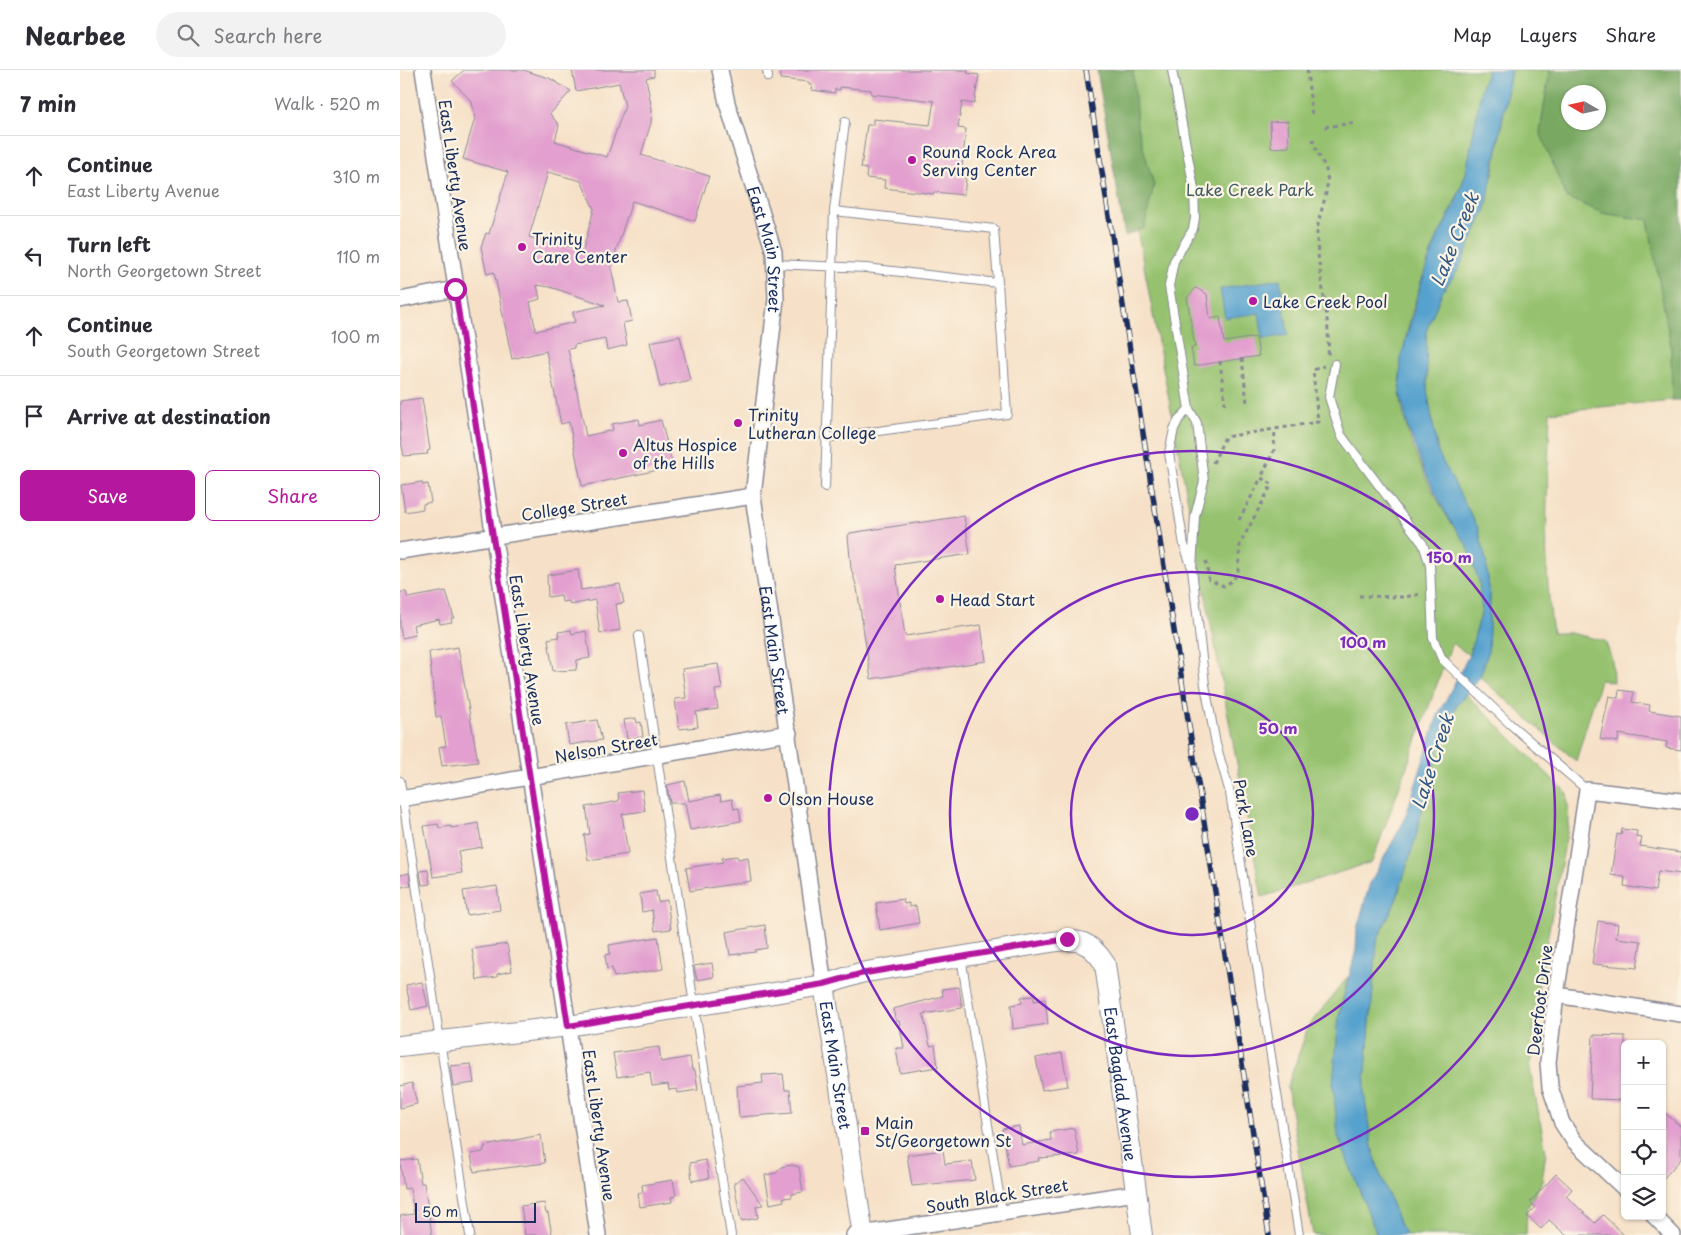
<!DOCTYPE html>
<html lang="en">
<head>
<meta charset="utf-8">
<style>
	:root { --surface:#fff; --page:#f2f2f3; --text:#2b2b33; --muted:#7c7c81; --line:#e1e1e2; --accent:#b5179e }
	body { margin:0; font-family:"Playpen Sans",sans-serif; background:var(--page); color:var(--text) }
	.controls { position:absolute; right:15px; bottom:15px; display:grid; overflow:hidden; border-radius:8px; box-shadow:0 1px 4px #0004 }
	.controls button { width:45px; height:45px; display:grid; place-items:center; padding:0; border:0; border-bottom:1px solid var(--line); background:var(--surface); color:var(--text); font:25px sans-serif }
	.compass { position:absolute; left:1161px; top:15px; width:45px; height:45px; border-radius:50%; background:var(--surface); box-shadow:0 1px 4px #0004; rotate:279deg }
	.scale { position:absolute; left:15px; bottom:12px; width:121px; box-sizing:border-box; padding-left:5px; border:2px solid #1b2f5e; border-top:0; font-size:14px; line-height:18px; white-space:nowrap; color:#1b2f5e; -webkit-text-stroke:4px #fcf5e5; paint-order:stroke }
	.stop { position:absolute; width:15px; height:15px; margin:-11px; border:4px solid #b5179e; border-radius:50%; background:#fff }
	.stop.end { background:#b5179e; border-color:#fff; box-shadow:0 1px 5px #0008 }
	.list { margin:0; padding:0; list-style:none }
	h2 { display:flex; justify-content:space-between; align-items:center; height:65px; margin:0; padding:0 20px; font-size:21px }
	h2 small { font-size:16px; font-weight:400; color:var(--muted) }
	.list li { display:grid; grid-template-columns:32px 1fr auto; gap:15px; align-items:center; box-sizing:border-box; height:80px; padding:0 20px; border-top:1px solid var(--line) }
	.list b { display:block; font-size:19px; white-space:nowrap }
	.list p { margin:0; font-size:16px; white-space:nowrap; color:var(--muted) }
	.list em { font-size:16px; font-style:normal; color:var(--muted) }
	.actions { display:flex; gap:10px; padding:15px 20px }
	.actions a { flex:1; padding:11px 0; border:1px solid var(--accent); border-radius:8px; text-align:center; font-size:18px; color:var(--accent) }
	.actions .main { background:var(--accent); color:#fff }
	.icon { flex:none; width:28px; height:28px; fill:none; stroke:currentColor; stroke-width:2; stroke-linecap:round; stroke-linejoin:round }
	.map { position:relative; flex:none; width:1281px; height:1165px; overflow:hidden }
	header { display:flex; align-items:center; gap:30px; box-sizing:border-box; height:70px; padding:0 25px; background:var(--surface); border-bottom:1px solid var(--line) }
	header strong { font-size:24px }
	nav { display:flex; gap:28px; margin-inline-start:auto; font-size:18px }
	.search { width:350px; height:45px; background:var(--page); display:flex; align-items:center; gap:12px; box-sizing:border-box; padding:0 18px; border-radius:28px; color:var(--muted); font-size:19px }
	main { display:flex }
	aside { flex:1; background:var(--surface) }
	.map>svg:first-child { display:block }
	.green { fill:#96c26f; stroke:#587866 }
	.forest { fill:#78a862; stroke:#4a6c60; fill-rule:evenodd }
	.water { fill:#56a2ce; stroke:#386896 }
	.building { fill:#e29fcf; fill-rule:evenodd }
	.lines { fill:none; stroke-linecap:round; stroke-linejoin:round }
	.lane-casing { stroke:#888893; stroke-width:10 }
	.street-casing { stroke:#888893; stroke-width:18 }
	.secondary-casing { stroke:#888893; stroke-width:22 }
	.path { stroke:#888893; stroke-width:3; stroke-dasharray:4 4; stroke-linecap:butt }
	.lane { stroke:#fff; stroke-width:8 }
	.street { stroke:#fff; stroke-width:15 }
	.secondary { stroke:#fff; stroke-width:20 }
	.rail-casing { stroke:#1b2f5e; stroke-width:5.5 }
	.rail { stroke:#fcf5e5; stroke-width:4; stroke-dasharray:11; stroke-linecap:butt }
	.route { stroke:#b5179e; stroke-width:6 }
	.ring { fill:none; stroke:#7b2cbf; stroke-width:2.5 }
	.poi-dot { fill:#b5179e; stroke:#fcf5e5; stroke-width:2 }
	.labels { text-anchor:middle; dominant-baseline:central; stroke-width:4.5; stroke-linejoin:round; paint-order:stroke }
	.poi-label { font-size:16px; fill:#1b2f5e; stroke:#fcf5e5; text-anchor:start }
	.street-label { font-size:16px; fill:#1b2f5e; stroke:#fcf5e5 }
	.park-label { font-size:16px; fill:#405b63; stroke:#fcf5e5 }
	.water-label { font-size:18px; font-style:italic; fill:#305785; stroke:#fcf5e5 }
	.centre { fill:#7b2cbf; stroke:#fcf5e5; stroke-width:2.5 }
	.ring-label { font-size:15px; text-anchor:middle; font-weight:bold; fill:#7b2cbf; stroke:#fcf5e5; stroke-width:4.5; stroke-linejoin:round; paint-order:stroke }
</style>
</head>
<body>
<header>
<strong>Nearbee</strong>
<div class="search"><svg class="icon" aria-label="search" viewBox="0 0 24 24"><circle cx="10" cy="10" r="6"/><path d="M15 15l6 6"/></svg>Search here</div>
<nav><a>Map</a><a>Layers</a><a>Share</a></nav>
</header>
<main>
<aside>
<h2>7 min<small>Walk · 520 m</small></h2>
<ul class="list">
<li><svg class="icon" aria-label="ahead" viewBox="0 0 24 24"><path d="M12 20V5M6 11l6-6 6 6"/></svg><div><b>Continue</b><p>East Liberty Avenue</p></div><em>310 m</em></li>
<li><svg class="icon" aria-label="left" viewBox="0 0 24 24"><path d="M17 20v-9H6M10 6l-5 5 5 5"/></svg><div><b>Turn left</b><p>North Georgetown Street</p></div><em>110 m</em></li>
<li><svg class="icon" aria-label="ahead" viewBox="0 0 24 24"><path d="M12 20V5M6 11l6-6 6 6"/></svg><div><b>Continue</b><p>South Georgetown Street</p></div><em>100 m</em></li>
<li><svg class="icon" aria-label="arrive" viewBox="0 0 24 24"><path d="M6 21V4h12l-3 4 3 4H6"/></svg><div><b>Arrive at destination</b></div></li>
</ul>
<div class="actions"><a class="main">Save</a><a>Share</a></div>
</aside>
<div class="map">
<svg width="1281" height="1165" viewBox="0 0 1281 1165">
	<rect width="100%" height="100%" fill="#fcf5e5"/>
	<filter id="ink" filterUnits="userSpaceOnUse"><feTurbulence type="fractalNoise" baseFrequency=".02" numOctaves="2"/><feDisplacementMap in="SourceGraphic" scale="10" xChannelSelector="R" yChannelSelector="G"/><feConvolveMatrix kernelMatrix="1 2 1 2 8 2 1 2 1" color-interpolation-filters="sRGB"/></filter>
	<filter id="wash" filterUnits="userSpaceOnUse"><feTurbulence type="fractalNoise" baseFrequency=".0096" numOctaves="4" result="noise"/><feDisplacementMap in="SourceGraphic" scale="20" xChannelSelector="R" yChannelSelector="G"/><feGaussianBlur stdDeviation="1.12" result="paint"/><feColorMatrix in="noise" values="0 0 0 0 0 0 0 0 0 0 0 0 0 0 0 0 0 1.4 0 .05"/><feComposite in="paint" operator="in"/></filter>
	<g filter="url(#wash)">
		<rect width="100%" height="100%" fill="#f6e1c8"/>
		<!-- green -->
		<path class="green" d="M714 0H1088C1075 33 1076 69 1066 103 1059 125 1049 144 1039 165 1023 198 996 286 1000 322 1004 365 1026 412 1048 448 1054 458 1063 466 1068 476 1076 494 1085 522 1081 542 1079 556 1073 571 1069 585L1052 573 972 792 862 827 725 95Z
			M1111 0H1150L1140 62 1202 143 1248 150 1271 276 1272 330 1150 342C1148 415 1142 490 1153 563H1170L1205 571 1212 589 1213 612 1200 610 1176 691 1080 607 1088 583 1090 527 1086 491 1078 458 1038 383 1027 320 1026 261 1042 222 1058 200 1094 101Z
			M1066 624 1167 723 1169 752 1138 919 1130 999 1146 1082 1142 1111 1127 1139 1126 1165H1006L1000 1155 979 1101 972 1077 964 1023 977 871 997 828 1017 763 1027 717 1043 666 1056 636Z
			M948 907 939 945 938 1066 977 1165H913L887 1017 909 955Z"/>
		<!-- forest -->
		<path class="forest" d="M697 0H733L737 56 754 115 744 158 725 166Z
			M1150 0H1281V330H1272L1271 276 1248 150 1202 143 1166 127 1140 62ZM1168 22H1198V52H1168Z"/>
		<!-- water -->
		<path class="water" d="M1088 0H1111L1086 139 1058 200 1042 222 1026 261 1027 320 1038 383 1078 458 1086 491 1090 527 1088 583 1080 607 1056 636 1043 666 1027 717 1017 763 997 828 977 871 964 1023 972 1077 979 1101 1000 1155 1006 1165H977L938 1066 933 1014 939 945 956 880 957 859 970 813 1004 751 1038 645 1069 585 1082 541 1079 512 1067 475 1048 448 1023 398 1008 358 1000 321 1001 288 1021 214 1038 166 1054 137 1066 103 1082 15Z
			M880 209 888 265 863 269 859 243 825 248 820 219Z"/>
		<g id="blocks">
			<!-- building -->
			<path class="building" d="M64 0H123L149 8 171 21 150 44 159 55 155 71 207 87 225 36 219 13 176 21 172 0H254V6L246 8 252 40 251 53 241 85 309 106 295 151 232 131 211 197 218 232 228 231 232 251 223 253 227 275 207 280 205 269 174 275V278L168 279 186 366 213 360 212 354 239 349 240 355 261 350 273 397 182 416 169 352 161 354 146 281 112 289 94 202 87 204 81 177 86 163 89 164 108 102 63 89 75 48 72 32 52 11ZM148 102 181 111 194 139 183 180 129 167ZM137 215 150 217 205 235 173 242 175 252 136 261 130 232 140 229Z
				M381 0H568L567 3 579 5 574 34 562 32 558 58 566 59 561 107 566 108 564 125 534 122V124L484 118 485 110 466 108 467 99 461 98 467 55H473V49L530 55 534 31 471 24V20L440 17V20L435 19V23L411 20 412 15H409V12L380 9Z
				M888 51 889 77 871 78 870 52Z
				M796 218 807 224 810 249 820 247 824 272 856 267 859 286 794 296 791 277H795L787 228Z
				M280 266 290 310 260 317 250 272Z
				M22 328 30 380 27 381 28 384 4 386 0 366V331Z
				M22 412V415L28 414 31 432 23 434V439L5 442 1 415Z
				M564 446 570 484 495 495 505 566 581 555 586 591 471 609 457 518 451 498 448 466 450 463Z
				M178 500 181 520 220 514 224 533 216 534 220 560 200 563 195 530 170 535 169 531 162 532 161 525 148 527 147 505Z
				M46 521 54 548H51L52 552 40 554 39 549 13 555 15 565 2 568 0 557V522H6L8 528Z
				M171 560 172 564 186 561 190 588 177 590 176 600 153 601 148 569 159 567 158 562Z
				M58 577 78 692 42 696 39 677 46 676 41 646 36 647 29 582Z
				M318 594 322 619 315 620 318 639 296 642 298 657 279 659 275 629 286 628 282 599Z
				M1219 620 1234 622 1232 632 1250 635 1249 641 1281 646V680L1266 678 1267 672 1219 664 1218 672 1200 669 1209 626 1218 628Z
				M236 648 237 653 241 652 243 667 227 669 224 650Z
				M197 650 202 670 169 675 166 655Z
				M285 711 289 731 320 725 321 731 332 729 334 739 339 738 341 751 290 760 285 733H270L267 715Z
				M242 720 245 741 222 744 228 784 188 790 184 765 190 764 186 737 219 731 218 723Z
				M78 753 82 777 58 781 62 803 33 807 24 756 38 754 39 758 51 756V758Z
				M1222 759 1237 761 1236 767 1242 768 1240 776 1281 782V804L1258 801 1255 821 1224 816 1225 807 1211 805 1217 764 1221 765Z
				M337 786 338 789 348 787 351 811 290 821 286 798 323 792 322 788Z
				M28 800 30 814 22 815 20 801Z
				M9 803 11 816 0 817V805Z
				M97 816 100 840 67 845 63 821Z
				M256 821 258 832 267 830 271 859 255 861 252 840 242 842 240 824Z
				M503 829 504 834 509 833V837L516 836 519 853 480 860 476 833Z
				M1198 851 1218 854 1216 868 1241 871 1237 898 1192 894Z
				M365 855 367 878 355 880 356 882 330 885 326 862Z
				M258 867 263 899 214 907 212 898 207 899 205 885 210 884 209 875Z
				M107 874 112 901 97 904V907L77 910 72 879Z
				M312 893 314 907 297 910 294 896Z
				M22 912 28 936 11 940 6 915Z
				M559 917 562 938 523 944 530 976 535 975 538 997 500 1003 496 978H504L499 951H496L493 939 543 926 542 919Z
				M634 926V931L645 929 648 954 613 959 611 935 622 933 621 927Z
				M1193 965 1225 966V1030L1190 1029Z
				M259 977 261 992 290 987 292 1000H295L298 1020 278 1023 277 1019 269 1020 268 1014 252 1016 250 1002 217 1007 213 983Z
				M662 983 668 1016 642 1020 636 988Z
				M71 994 74 1013 53 1016 50 996Z
				M383 1004 385 1020H390L392 1043 339 1047 337 1016 363 1013 362 1005Z
				M12 1013 17 1034 0 1038V1016Z
				M1262 1040 1281 1057V1089L1262 1110Z
				M619 1056 622 1075 651 1070 650 1062 674 1058 679 1085 638 1088 639 1091 609 1096 602 1059Z
				M141 1065 145 1093 74 1102 71 1084 83 1082 85 1076Z
				M543 1080 545 1094 572 1091 575 1110 512 1116 507 1085Z
				M17 1089 21 1113H24L32 1165H0V1146L14 1144 10 1118 4 1119 0 1091Z
				M306 1090 309 1108 292 1111 290 1093Z
				M392 1095 399 1097 403 1122 392 1124V1127L383 1128 384 1131 370 1134 365 1105 376 1103 382 1097Z
				M1156 1104 1172 1119 1166 1126 1195 1153 1203 1145 1224 1165H1166L1149 1150 1141 1159 1127 1146 1136 1137 1130 1132Z
				M343 1107 363 1135 356 1136 358 1148 341 1151 334 1113Z
				M273 1110 276 1126 271 1127 272 1132 240 1137 238 1123 243 1122 242 1115Z
				M144 1133 146 1143H148L152 1165H125L121 1136Z"/>
		</g>
	</g>
	<g filter="url(#ink)">
		<use href="#blocks" fill-opacity="0" stroke="#888893" stroke-width="1"/>
		<g class="lines">
			<!-- lane casing -->
			<g class="lane-casing">
				<path id="lane" d="M367 0 368 7
					M772 0 794 119 795 148 793 159 774 191 769 216 789 339 797 353 804 411 795 446 792 499 805 615 816 674 830 723 899 1165
					M434 141 594 159 598 213
					M375 194 466 198 598 213 607 344 425 368
					M935 294 929 327 941 365 1023 474 1030 495 1033 568 1042 589 1110 654 1187 720
					M789 339 779 349 774 359 769 383 784 475 791 495
					M425 417 434 141 445 52
					M239 566 294 935 331 1165
					M0 711 70 1165
					M561 887 602 1142"/>
			</g>
			<!-- street casing -->
			<g class="street-casing">
				<g id="street">
					<path d="M23 0 168 956 198 1165"/>
					<path id="s1" d="M320 0 327 33 374 182 376 229 353 426 424 915"/>
					<path d="M0 230 55 219"/>
					<path d="M0 481 353 426"/>
					<path d="M0 729 389 663"/>
					<path d="M1156 925 1281 944"/>
					<path d="M1225 1119 1174 1071 1162 1053 1150 1017 1148 992 1156 925 1187 720 1281 731"/>
					<path d="M1254 1146 1273 1165"/>
					<path d="M454 1165 736 1123"/>
				</g>
			</g>
			<!-- secondary casing -->
			<g class="secondary-casing">
				<g id="secondary">
					<path id="s2" d="M424 915 463 1165"/>
					<path id="s3" d="M0 976 168 956 424 915 460 903 651 872C679 868 690 871 705 894L742 1165"/>
				</g>
			</g>
			<!-- path -->
			<path class="path" d="M907 0 912 46
				M925 57 954 53
				M913 69C915 82 925 92 927 104 930 125 916 147 917 168 918 207 931 247 928 286
				M842 288 847 333
				M820 291 825 334
				M813 393 825 367 918 352 913 300 924 296
				M839 450 861 408
				M806 491 809 510 824 516 833 510 838 502 840 474 872 414 861 408 874 380 875 359
				M959 526 1004 527 1020 524"/>
			<!-- lane -->
			<use href="#lane" class="lane"/>
			<!-- street -->
			<use href="#street" class="street"/>
			<!-- secondary -->
			<use href="#secondary" class="secondary"/>
			<!-- rail casing -->
			<g class="rail-casing">
				<path id="rail" d="M686 0 869 1165"/>
			</g>
			<!-- rail -->
			<use href="#rail" class="rail"/>
		</g>
	</g>
	<g class="lines" filter="url(#ink)">
		<!-- route -->
		<path class="route" d="M55 219 168 956 424 914 460 904 667 869"/>
	</g>
	<!-- distance rings -->
	<g class="ring">
		<circle cx="792" cy="744" r="121"/>
		<circle cx="792" cy="744" r="242"/>
		<circle cx="792" cy="744" r="363"/>
	</g>
	<!-- markers -->
	<g class="poi-dot">
		<circle cx="512" cy="90" r="5"/>
		<circle cx="122" cy="177" r="5"/>
		<circle cx="853" cy="231" r="5"/>
		<circle cx="338" cy="353" r="5"/>
		<circle cx="223" cy="383" r="5"/>
		<circle cx="540" cy="529" r="5"/>
		<circle cx="368" cy="728" r="5"/>
		<rect x="460" y="1056" width="10" height="10" rx="2.5"/>
	</g>
	<g class="labels">
		<!-- poi labels -->
		<g class="poi-label">
			<text x="522" y="81">Round Rock Area<tspan x="522" dy="18">Serving Center</tspan></text>
			<text x="132" y="168">Trinity<tspan x="132" dy="18">Care Center</tspan></text>
			<text x="863" y="231">Lake Creek Pool</text>
			<text x="348" y="344">Trinity<tspan x="348" dy="18">Lutheran College</tspan></text>
			<text x="233" y="374">Altus Hospice<tspan x="233" dy="18">of the Hills</tspan></text>
			<text x="550" y="529">Head Start</text>
			<text x="378" y="728">Olson House</text>
			<text x="475" y="1052">Main<tspan x="475" dy="18">St/Georgetown St</tspan></text>
		</g>
		<!-- street labels -->
		<g class="street-label">
			<text transform="translate(56 105) rotate(82)">East Liberty Avenue</text>
			<text stroke="none"><textPath href="#s1" startOffset="186">East Main Street</textPath></text>
			<text transform="translate(174 436) rotate(-9)">College Street</text>
			<text transform="translate(128 580) rotate(81)">East Liberty Avenue</text>
			<text stroke="none"><textPath href="#s1" startOffset="591">East Main Street</textPath></text>
			<text transform="translate(206 677) rotate(-10)">Nelson Street</text>
			<text transform="translate(847 748) rotate(80)">Park Lane</text>
			<text transform="translate(1139 930) rotate(-83)">Deerfoot Drive</text>
			<text stroke="none"><textPath href="#s2" startOffset="81">East Main Street</textPath></text>
			<text stroke="none"><textPath href="#s3" startOffset="844">East Bagdad Avenue</textPath></text>
			<text transform="translate(200 1055) rotate(82)">East Liberty Avenue</text>
			<text transform="translate(597 1125) rotate(-9)">South Black Street</text>
		</g>
		<!-- park labels -->
		<g class="park-label">
			<text x="850" y="119">Lake Creek Park</text>
		</g>
		<!-- water labels -->
		<g class="water-label">
			<text transform="translate(1054 169) rotate(-68)">Lake Creek</text>
			<text transform="translate(1032 691) rotate(-72)">Lake Creek</text>
		</g>
	</g>
	<circle cx="792" cy="744" r="8" class="centre"/>
	<g class="ring-label">
		<text x="1049" y="493">150 m</text>
		<text x="963" y="578">100 m</text>
		<text x="878" y="664">50 m</text>
	</g>
</svg>
<div class="controls">
<button>+</button>
<button>−</button>
<button><svg class="icon" aria-label="locate" viewBox="0 0 24 24"><circle cx="12" cy="12" r="6"/><path d="M12 2v4M12 18v4M2 12h4M18 12h4"/></svg></button>
<button><svg class="icon" aria-label="layers" viewBox="0 0 24 24"><path d="M12 4l9 5-9 5-9-5zM3 14l9 5 9-5"/></svg></button>
</div>
<svg class="compass" viewBox="-18 -18 36 36"><path d="M0-13l5 13h-10z" fill="#e53935"/><path d="M0 13l5-13h-10z" fill="#7c7c81"/></svg>
<div class="scale">50 m</div>
<div class="stop" style="left:55px;top:219px"></div>
<div class="stop end" style="left:667px;top:869px"></div>
</div>
</main>
</body>
</html>
